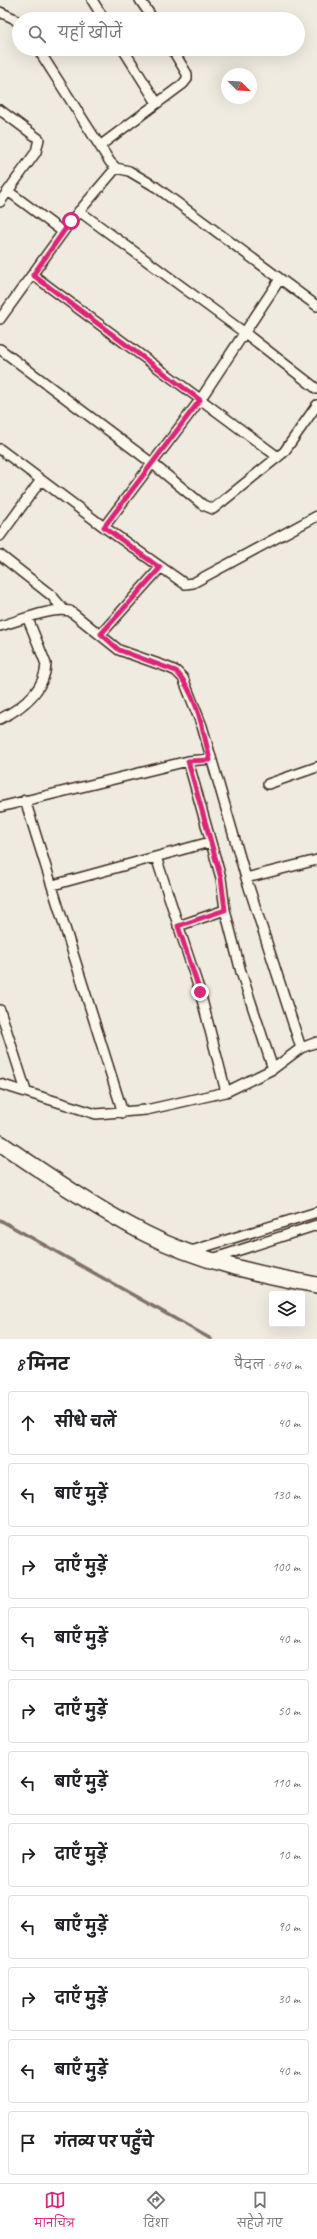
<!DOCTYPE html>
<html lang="hi">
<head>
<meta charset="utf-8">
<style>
	:root { --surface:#fff; --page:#f6f6f6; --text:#202124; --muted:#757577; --line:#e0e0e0; --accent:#db2777 }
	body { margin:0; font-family:Caveat,"Playpen Sans Deva",sans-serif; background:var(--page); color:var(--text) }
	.controls { position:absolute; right:12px; bottom:12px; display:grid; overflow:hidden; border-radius:4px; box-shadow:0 4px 16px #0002 }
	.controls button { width:36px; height:36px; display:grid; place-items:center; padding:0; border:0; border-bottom:1px solid var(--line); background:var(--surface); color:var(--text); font:20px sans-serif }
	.compass { position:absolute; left:221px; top:68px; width:36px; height:36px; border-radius:50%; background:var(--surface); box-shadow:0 4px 16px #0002; rotate:114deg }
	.stop { position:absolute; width:12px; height:12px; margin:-9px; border:3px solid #db2777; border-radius:50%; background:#fff }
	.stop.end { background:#db2777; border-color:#fff; box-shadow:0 1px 4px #0008 }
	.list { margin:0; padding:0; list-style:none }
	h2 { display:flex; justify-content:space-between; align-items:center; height:52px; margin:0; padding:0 16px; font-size:17px }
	h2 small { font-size:13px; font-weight:400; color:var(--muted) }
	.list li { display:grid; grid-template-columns:26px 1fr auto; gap:12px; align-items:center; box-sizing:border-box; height:64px; margin:0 8px 8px; padding:0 8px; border:1px solid var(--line); border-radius:4px }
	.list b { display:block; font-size:15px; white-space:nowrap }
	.list em { font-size:13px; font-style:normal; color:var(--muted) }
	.icon { flex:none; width:22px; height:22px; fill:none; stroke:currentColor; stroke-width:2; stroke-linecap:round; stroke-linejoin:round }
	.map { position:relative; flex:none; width:317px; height:1339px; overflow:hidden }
	.search { position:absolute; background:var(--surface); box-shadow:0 4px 16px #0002; left:12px; right:12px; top:12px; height:44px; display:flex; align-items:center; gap:10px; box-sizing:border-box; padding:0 14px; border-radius:22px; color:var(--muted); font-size:15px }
	.sheet { height:844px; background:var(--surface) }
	nav { display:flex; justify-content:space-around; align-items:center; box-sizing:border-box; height:56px; border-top:1px solid var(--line); background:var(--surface); font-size:11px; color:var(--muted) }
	nav a { display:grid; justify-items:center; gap:2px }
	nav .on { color:var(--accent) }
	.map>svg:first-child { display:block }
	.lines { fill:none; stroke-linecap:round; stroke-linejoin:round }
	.stream { stroke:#7f7367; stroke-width:3.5 }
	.street-casing { stroke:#3b2a1e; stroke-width:12 }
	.primary-casing { stroke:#3b2a1e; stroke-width:18 }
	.street { stroke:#fbf7ec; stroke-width:9 }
	.primary { stroke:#fbf7ec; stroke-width:15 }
	.route { stroke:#db2777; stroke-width:5 }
</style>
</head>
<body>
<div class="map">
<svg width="317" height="1339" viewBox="0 0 317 1339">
	<rect width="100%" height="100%" fill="#f0ebe0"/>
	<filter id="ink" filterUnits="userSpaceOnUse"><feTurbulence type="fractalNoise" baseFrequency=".025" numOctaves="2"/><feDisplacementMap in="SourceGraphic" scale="8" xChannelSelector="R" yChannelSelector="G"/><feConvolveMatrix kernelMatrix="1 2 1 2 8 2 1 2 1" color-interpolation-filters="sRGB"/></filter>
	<g filter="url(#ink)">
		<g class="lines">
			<!-- stream -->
			<path class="stream" d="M0 1220 211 1339"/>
			<!-- street casing -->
			<g class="street-casing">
				<path id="street" d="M92 0 104 19
					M140 0 153 19
					M0 12 13 18 19 23
					M38 49 110 162 116 168 129 171 156 187 317 306
					M123 49 157 103
					M0 110 39 139 36 152 0 202
					M101 145 183 84 187 79V74L172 49
					M8 191 63 232
					M79 211 245 333 317 389
					M33 275 278 457
					M0 319 71 221 116 168
					M0 349 153 464 203 505 213 509 284 452 317 405
					M0 449 104 527 185 584 193 583 317 516
					M104 527 200 400 280 279
					M0 536 41 480
					M0 555 52 596 64 610
					M0 626C19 621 51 607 70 611L119 650 167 667 176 671 183 678 202 726 246 878 301 1048
					M101 634 160 568
					M0 719C22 708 45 690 46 664L28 619
					M188 761 221 878 225 910 241 972 273 1069
					M268 784 317 767
					M25 800 123 1113
					M0 807 188 761 210 759
					M156 857 200 992 226 1092
					M246 878 317 860
					M53 885 210 842
					M178 926 225 910
					M0 1010 26 1091
					M0 1084 96 1114 146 1110 226 1092 273 1069 301 1048 317 1042
					M188 1252 317 1212
					M212 1259 317 1225"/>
			</g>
			<!-- primary casing -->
			<g class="primary-casing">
				<path id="primary" d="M0 1143C47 1175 94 1207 144 1233 198 1261 258 1274 317 1285"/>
			</g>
			<!-- street -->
			<use href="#street" class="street"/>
			<!-- primary -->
			<use href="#primary" class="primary"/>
		</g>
	</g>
	<g class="lines" filter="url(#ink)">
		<!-- route -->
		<path class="route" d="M71 221 33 275 200 400 104 527 160 568 101 634 119 650 176 671C197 694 203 730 210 760L188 761 221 878 225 910 178 926 200 992"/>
	</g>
</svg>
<div class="controls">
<button><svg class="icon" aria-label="layers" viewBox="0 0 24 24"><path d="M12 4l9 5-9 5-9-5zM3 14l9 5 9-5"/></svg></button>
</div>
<svg class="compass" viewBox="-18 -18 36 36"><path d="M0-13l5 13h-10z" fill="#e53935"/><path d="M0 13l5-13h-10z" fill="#757577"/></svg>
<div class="stop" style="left:71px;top:221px"></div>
<div class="stop end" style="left:200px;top:992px"></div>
<div class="search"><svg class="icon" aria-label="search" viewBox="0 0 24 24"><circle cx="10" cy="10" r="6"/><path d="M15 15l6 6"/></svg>यहाँ खोजें</div>
</div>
<section class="sheet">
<h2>8 मिनट<small>पैदल · 640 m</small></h2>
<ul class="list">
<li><svg class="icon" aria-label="ahead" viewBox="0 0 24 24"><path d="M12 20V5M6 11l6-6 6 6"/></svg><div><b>सीधे चलें</b></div><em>40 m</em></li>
<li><svg class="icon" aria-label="left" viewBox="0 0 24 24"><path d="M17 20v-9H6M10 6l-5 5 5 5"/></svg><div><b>बाएँ मुड़ें</b></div><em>130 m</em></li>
<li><svg class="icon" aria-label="right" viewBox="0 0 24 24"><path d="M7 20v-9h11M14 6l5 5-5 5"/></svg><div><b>दाएँ मुड़ें</b></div><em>100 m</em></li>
<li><svg class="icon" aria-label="left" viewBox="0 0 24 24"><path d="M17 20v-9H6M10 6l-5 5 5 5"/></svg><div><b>बाएँ मुड़ें</b></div><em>40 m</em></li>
<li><svg class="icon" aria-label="right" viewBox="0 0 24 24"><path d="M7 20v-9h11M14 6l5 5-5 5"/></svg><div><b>दाएँ मुड़ें</b></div><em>50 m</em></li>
<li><svg class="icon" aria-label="left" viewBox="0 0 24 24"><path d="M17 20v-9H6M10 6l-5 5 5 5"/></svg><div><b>बाएँ मुड़ें</b></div><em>110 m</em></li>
<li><svg class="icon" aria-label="right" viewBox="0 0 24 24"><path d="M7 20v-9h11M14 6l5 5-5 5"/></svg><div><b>दाएँ मुड़ें</b></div><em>10 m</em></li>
<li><svg class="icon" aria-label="left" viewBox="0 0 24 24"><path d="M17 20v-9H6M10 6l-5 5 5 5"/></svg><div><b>बाएँ मुड़ें</b></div><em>90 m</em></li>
<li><svg class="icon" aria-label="right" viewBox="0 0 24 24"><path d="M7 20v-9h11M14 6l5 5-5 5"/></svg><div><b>दाएँ मुड़ें</b></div><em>30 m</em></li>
<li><svg class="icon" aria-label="left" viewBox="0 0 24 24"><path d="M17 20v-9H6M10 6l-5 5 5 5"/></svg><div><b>बाएँ मुड़ें</b></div><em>40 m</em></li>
<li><svg class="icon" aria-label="arrive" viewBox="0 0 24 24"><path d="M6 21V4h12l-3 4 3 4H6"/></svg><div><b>गंतव्य पर पहुँचे</b></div></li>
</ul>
</section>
<nav>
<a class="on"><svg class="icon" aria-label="map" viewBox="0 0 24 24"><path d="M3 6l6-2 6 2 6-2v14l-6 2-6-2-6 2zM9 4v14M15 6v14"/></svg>मानचित्र</a>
<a><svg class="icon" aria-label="directions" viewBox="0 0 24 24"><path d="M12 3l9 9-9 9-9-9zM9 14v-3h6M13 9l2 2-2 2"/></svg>दिशा</a>
<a><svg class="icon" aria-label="saved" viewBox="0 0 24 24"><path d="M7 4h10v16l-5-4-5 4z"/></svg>सहेजे गए</a>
</nav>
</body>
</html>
